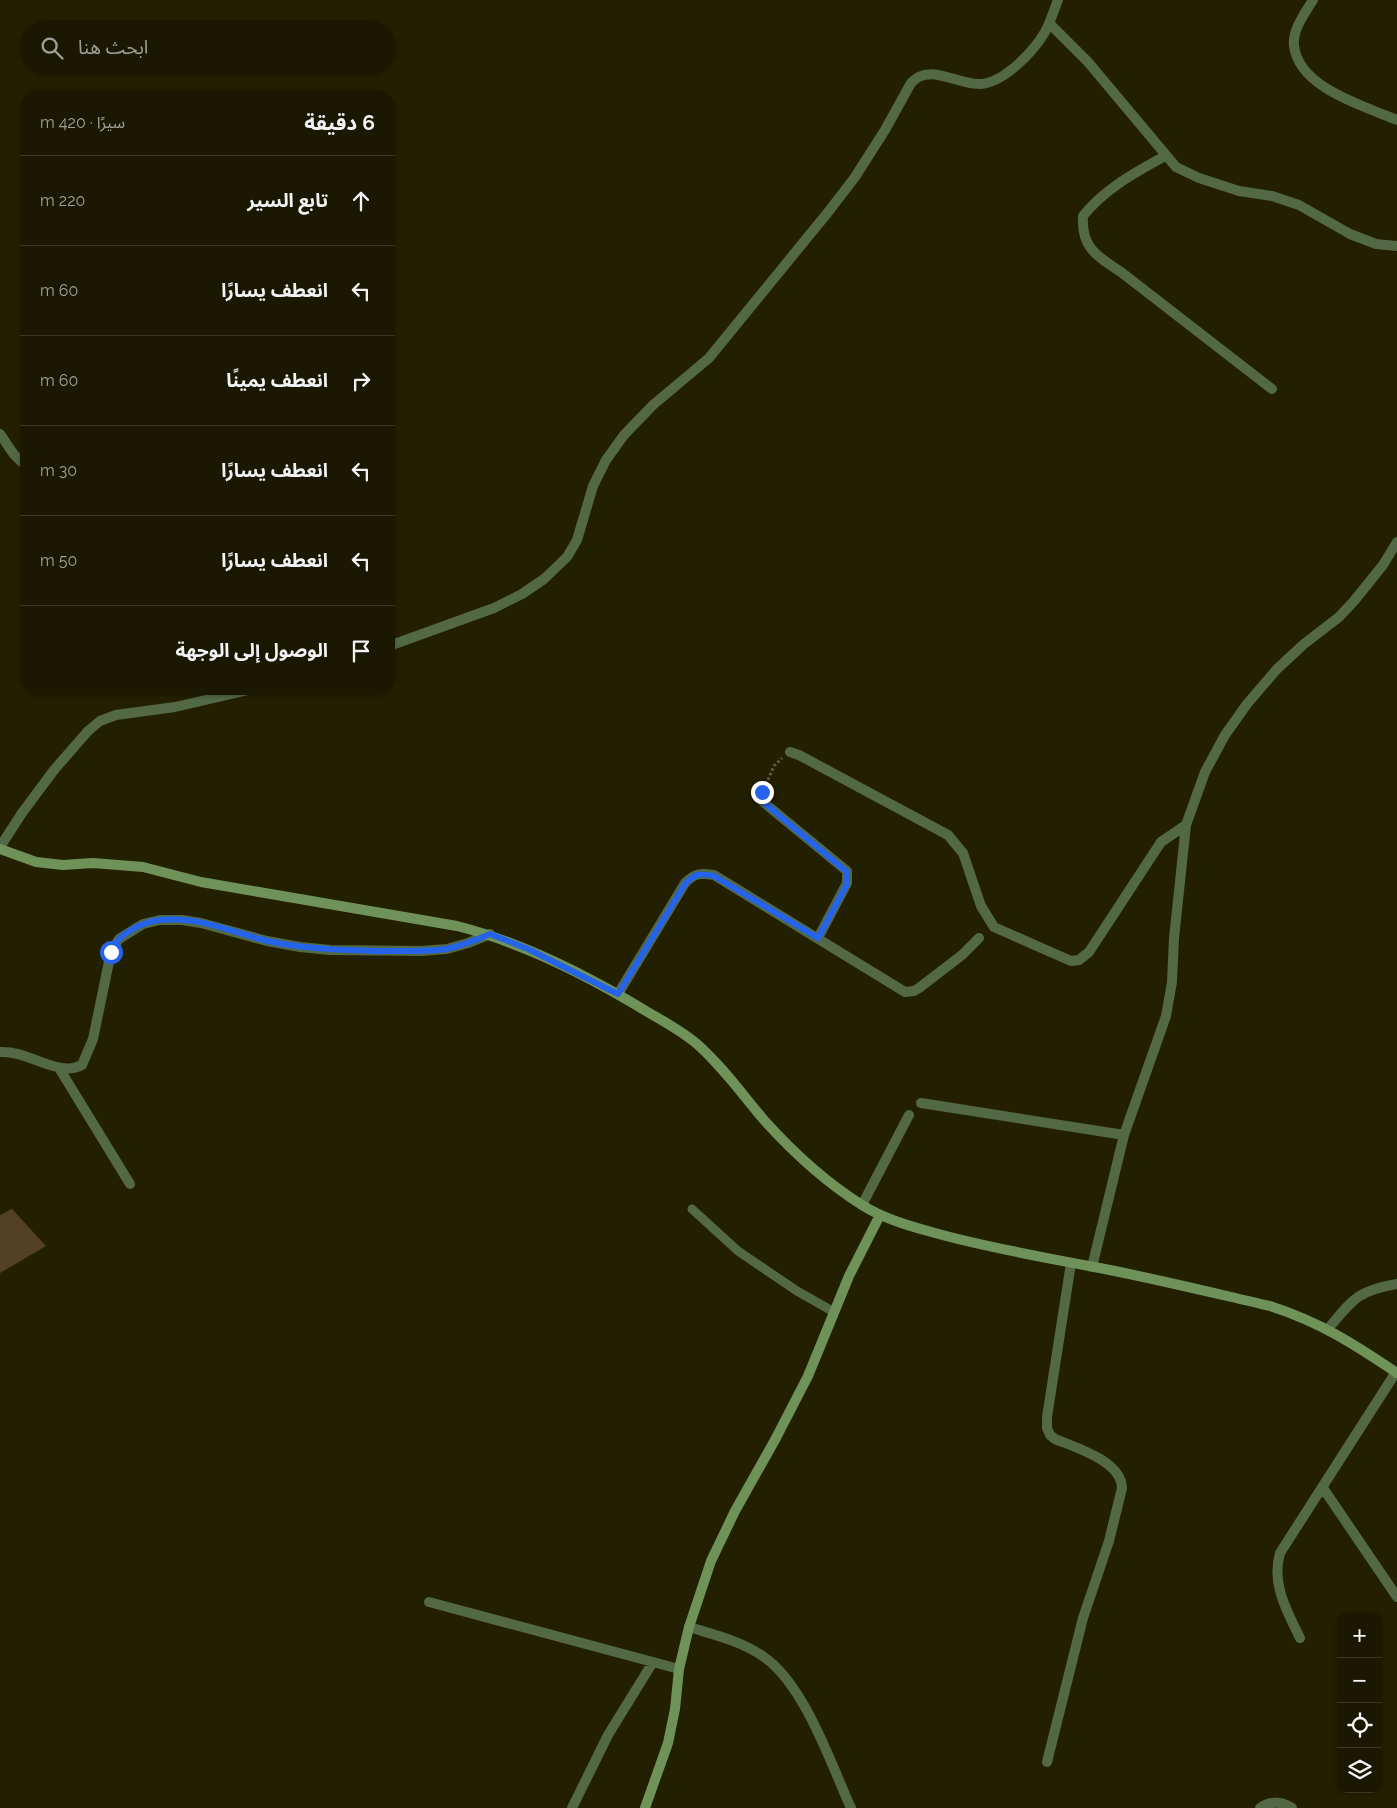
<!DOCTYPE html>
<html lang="ar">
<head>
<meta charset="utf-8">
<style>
	:root { --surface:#1a1801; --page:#272510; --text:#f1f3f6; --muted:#9fa099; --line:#383723 }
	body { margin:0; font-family:Raleway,"Noto Sans Arabic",sans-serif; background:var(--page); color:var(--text); direction:rtl }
	.controls { position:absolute; right:15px; bottom:15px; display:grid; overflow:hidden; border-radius:10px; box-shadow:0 1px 4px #0004 }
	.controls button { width:45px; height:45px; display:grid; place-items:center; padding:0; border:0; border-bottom:1px solid var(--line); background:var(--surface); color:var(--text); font:25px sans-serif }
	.stop { position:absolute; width:15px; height:15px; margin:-11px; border:4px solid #2563eb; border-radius:50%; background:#fff }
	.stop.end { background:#2563eb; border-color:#fff; box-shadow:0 1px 5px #0008 }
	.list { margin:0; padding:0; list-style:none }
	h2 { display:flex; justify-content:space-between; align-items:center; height:65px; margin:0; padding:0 20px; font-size:21px }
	h2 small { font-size:16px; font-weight:400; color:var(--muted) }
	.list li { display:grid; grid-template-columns:32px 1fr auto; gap:15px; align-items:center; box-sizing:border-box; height:90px; padding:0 20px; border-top:1px solid var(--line) }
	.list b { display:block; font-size:19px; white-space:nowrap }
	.list em { font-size:16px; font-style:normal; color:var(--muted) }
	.icon { flex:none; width:28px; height:28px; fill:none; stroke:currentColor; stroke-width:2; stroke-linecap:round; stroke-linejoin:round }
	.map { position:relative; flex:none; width:1397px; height:1808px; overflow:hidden; direction:ltr }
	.search { position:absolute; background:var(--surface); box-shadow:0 1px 4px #0004; left:20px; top:20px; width:375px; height:55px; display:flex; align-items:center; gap:12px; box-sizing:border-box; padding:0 18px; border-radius:28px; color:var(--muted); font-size:19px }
	.panel { position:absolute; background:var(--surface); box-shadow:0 1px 4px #0004; left:20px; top:90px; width:375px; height:605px; border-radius:20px; direction:rtl }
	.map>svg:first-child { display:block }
	.building { fill:#544026 }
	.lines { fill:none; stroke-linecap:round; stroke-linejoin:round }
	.path { stroke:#605d43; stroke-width:3; stroke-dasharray:2.5 2.5; stroke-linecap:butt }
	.lane { stroke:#536845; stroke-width:9 }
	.street { stroke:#536845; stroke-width:10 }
	.secondary { stroke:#6f9259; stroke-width:10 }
	.route { stroke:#2563eb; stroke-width:6 }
</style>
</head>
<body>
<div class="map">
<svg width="1397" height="1808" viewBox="0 0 1397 1808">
	<rect width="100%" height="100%" fill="#232001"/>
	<!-- building -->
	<path class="building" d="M12 1209 46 1246 0 1273V1215Z"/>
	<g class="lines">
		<!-- path -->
		<path class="path" d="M764 789 774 766 782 758"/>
		<!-- lane -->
		<path class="lane" d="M692 1209 738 1251 797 1291 834 1312"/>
		<!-- street -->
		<path class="street" d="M1313 0C1305 13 1292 30 1294 46 1299 88 1364 106 1397 120
			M1049 23 1088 62 1176 167 1199 178 1239 191 1272 196 1299 205 1350 234 1376 244 1397 246
			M1165 156C1136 172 1104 189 1083 216 1081 248 1097 256 1121 272L1272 389
			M0 434C8 445 14 458 26 465
			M389 646 494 608 522 594 544 579 567 557 577 540 593 486 606 460 624 435 653 405 709 358 829 211 855 177 885 130 911 83C929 62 957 85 980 84 1004 83 1033 52 1045 32 1050 23 1054 10 1058 0
			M790 752 799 755 948 835 963 853 981 906 994 927 1071 961 1079 960 1089 952 1161 842 1186 825
			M762 801 847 871V883L818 938
			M0 847 22 813 54 770 88 731 100 721 116 715 175 707 253 689
			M618 994 685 883C695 873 700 873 714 875L905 992 914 991 919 988 962 955 979 938
			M0 1052C28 1050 58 1078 82 1065L93 1039 111 952 119 939 143 924 160 920H182L201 923 267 941 300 947 330 950 421 951 447 949 468 943 490 934
			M59 1068 130 1184
			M921 1103 1124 1135
			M862 1205 909 1115
			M1092 1267 1124 1135 1166 1016 1172 982 1174 938 1186 825 1205 772 1225 735 1247 704 1277 669 1304 644 1339 617 1354 601 1383 565 1397 542
			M1328 1329C1353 1299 1357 1291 1397 1284
			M1323 1488 1397 1597
			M429 1602 679 1669
			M689 1627C715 1635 741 1641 764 1657 804 1684 831 1764 851 1808
			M1300 1638C1287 1611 1271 1584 1280 1553L1396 1372
			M1047 1762 1083 1618 1109 1541 1122 1488C1121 1461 1077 1448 1055 1439L1050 1435 1047 1428V1417L1071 1263
			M572 1808 608 1735 653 1662
			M1260 1808C1270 1801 1281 1801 1292 1808"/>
		<!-- secondary -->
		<path class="secondary" d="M0 849 36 862 63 865 93 863 143 867 201 882 457 926C524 943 587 975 646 1011 663 1021 682 1031 697 1044 722 1066 742 1094 764 1120 791 1150 827 1183 862 1205 884 1219 910 1226 935 1233 985 1247 1037 1256 1089 1266 1149 1277 1209 1292 1270 1306 1320 1322 1354 1344 1397 1373
			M645 1808 668 1743 675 1709 679 1669 689 1627 711 1561 735 1511 776 1438 808 1376 849 1276 880 1215"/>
	</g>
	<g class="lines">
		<!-- route -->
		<path class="route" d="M111 952C113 948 116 942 119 939 129 929 147 921 160 920 196 915 233 933 268 941 304 949 341 950 378 951 400 951 424 952 446 949 461 946 476 940 490 934L528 949 618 994 685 884C695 873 700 873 714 876L818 938 847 884V872L762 801V792"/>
	</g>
</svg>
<div class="controls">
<button>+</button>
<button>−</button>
<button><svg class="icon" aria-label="locate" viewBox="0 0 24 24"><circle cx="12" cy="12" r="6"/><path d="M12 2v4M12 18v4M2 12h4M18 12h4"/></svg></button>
<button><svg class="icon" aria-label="layers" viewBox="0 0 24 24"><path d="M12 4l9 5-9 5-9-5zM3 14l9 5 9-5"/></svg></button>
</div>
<div class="stop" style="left:111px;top:952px"></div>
<div class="stop end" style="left:762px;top:792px"></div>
<div class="search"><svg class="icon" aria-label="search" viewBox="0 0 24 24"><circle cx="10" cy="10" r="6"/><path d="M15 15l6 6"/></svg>ابحث هنا</div>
<section class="panel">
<h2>6 دقيقة<small>سيرًا · 420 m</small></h2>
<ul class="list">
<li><svg class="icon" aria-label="ahead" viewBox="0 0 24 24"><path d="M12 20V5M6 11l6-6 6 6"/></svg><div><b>تابع السير</b></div><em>220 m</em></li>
<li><svg class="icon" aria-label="left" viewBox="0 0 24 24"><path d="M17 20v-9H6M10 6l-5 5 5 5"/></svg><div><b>انعطف يسارًا</b></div><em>60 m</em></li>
<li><svg class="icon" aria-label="right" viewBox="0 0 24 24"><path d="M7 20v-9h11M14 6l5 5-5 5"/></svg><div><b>انعطف يمينًا</b></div><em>60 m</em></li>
<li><svg class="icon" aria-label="left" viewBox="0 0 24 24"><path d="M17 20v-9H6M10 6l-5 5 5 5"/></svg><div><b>انعطف يسارًا</b></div><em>30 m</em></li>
<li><svg class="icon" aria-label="left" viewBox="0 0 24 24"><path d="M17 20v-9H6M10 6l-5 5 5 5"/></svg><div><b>انعطف يسارًا</b></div><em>50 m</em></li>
<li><svg class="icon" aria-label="arrive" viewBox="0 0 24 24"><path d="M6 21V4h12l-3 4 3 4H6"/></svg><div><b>الوصول إلى الوجهة</b></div></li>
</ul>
</section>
</div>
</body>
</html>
